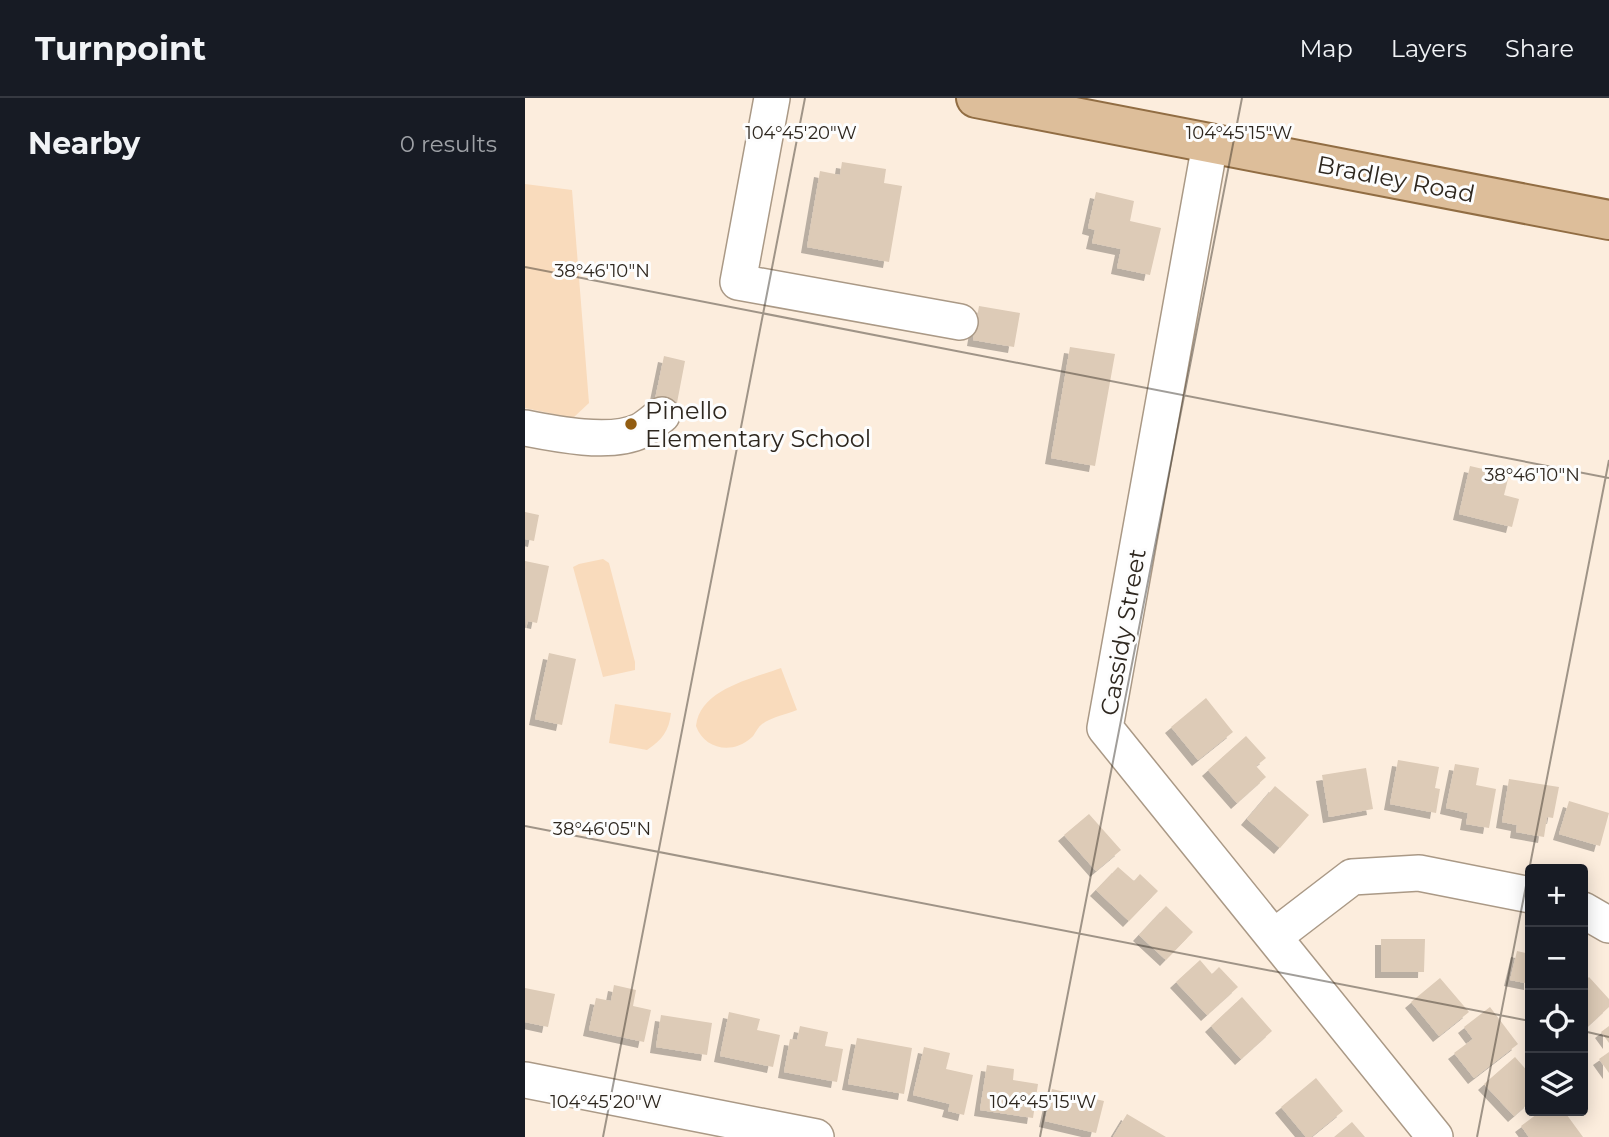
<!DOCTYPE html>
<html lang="en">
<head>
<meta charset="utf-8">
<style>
	:root { --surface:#171b24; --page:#20242c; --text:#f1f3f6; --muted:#9ea1a6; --line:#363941 }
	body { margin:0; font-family:Montserrat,sans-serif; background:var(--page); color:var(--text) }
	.controls { position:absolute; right:21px; bottom:21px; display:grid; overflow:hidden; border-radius:7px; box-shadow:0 4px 18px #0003 }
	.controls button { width:63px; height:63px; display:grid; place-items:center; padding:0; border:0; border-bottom:2px solid var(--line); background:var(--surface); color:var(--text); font:35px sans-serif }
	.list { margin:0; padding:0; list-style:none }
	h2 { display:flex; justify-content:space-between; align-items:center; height:91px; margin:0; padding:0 28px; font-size:30px }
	h2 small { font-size:23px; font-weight:400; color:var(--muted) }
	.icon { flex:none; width:38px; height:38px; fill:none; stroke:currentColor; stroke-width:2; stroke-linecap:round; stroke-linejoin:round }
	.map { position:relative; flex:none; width:1084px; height:1039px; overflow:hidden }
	header { display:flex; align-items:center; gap:42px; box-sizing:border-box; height:98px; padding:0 35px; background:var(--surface); border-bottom:2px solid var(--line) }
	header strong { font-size:33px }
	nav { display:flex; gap:38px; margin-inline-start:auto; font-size:24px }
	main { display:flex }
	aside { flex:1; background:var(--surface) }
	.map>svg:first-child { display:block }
	.green { fill:#f9dbbc }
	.building { fill:#ddcbb7; filter:url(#shadow) }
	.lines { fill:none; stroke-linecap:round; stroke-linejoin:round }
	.minor-casing { stroke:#aa9986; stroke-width:38 }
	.major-casing { stroke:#916d43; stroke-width:42 }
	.minor { stroke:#fff; stroke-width:35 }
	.major { stroke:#ddbe9a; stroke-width:38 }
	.ticks { fill:none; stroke:#2e271f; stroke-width:2; stroke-opacity:0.45 }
	.poi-dot { fill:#925d11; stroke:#fdfdfd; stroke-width:2.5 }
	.labels { text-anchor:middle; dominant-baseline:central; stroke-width:6; stroke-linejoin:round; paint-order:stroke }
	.street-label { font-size:24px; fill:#2e271f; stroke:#fdfdfd }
	.poi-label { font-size:24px; fill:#2e271f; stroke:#fdfdfd; text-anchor:start }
	.ticks-label { font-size:18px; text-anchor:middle; fill:#2e271f; stroke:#fdfdfd; stroke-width:6; stroke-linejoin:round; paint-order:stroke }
</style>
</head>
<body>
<header>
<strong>Turnpoint</strong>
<nav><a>Map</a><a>Layers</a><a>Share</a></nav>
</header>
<main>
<aside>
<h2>Nearby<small>0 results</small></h2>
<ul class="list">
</ul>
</aside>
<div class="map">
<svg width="1084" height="1039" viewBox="0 0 1084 1039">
	<defs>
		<filter id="shadow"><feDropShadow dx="-6" dy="6" stdDeviation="0" flood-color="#0004"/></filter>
	</defs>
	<rect width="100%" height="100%" fill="#fceddd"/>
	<!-- green -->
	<path class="green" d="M0 86 47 92 64 305 48 320 0 310Z
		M78 461 84 465 110 564V572L78 579 48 469 54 466Z
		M256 570 272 612C262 616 244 620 236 627 232 630 230 637 226 640 207 657 179 651 171 628 175 591 227 581 256 570Z
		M90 606 146 615C144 633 137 642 122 652L84 645Z"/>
	<!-- building -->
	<path class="building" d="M317 64 361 71 359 85 377 88 364 164 282 149 295 73 315 77Z
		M571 94 609 103 605 123 636 130 625 177 592 170 596 151 567 145 570 132 563 130Z
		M454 208 495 215 489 249 448 242Z
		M545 249 590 256 570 368 526 360Z
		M139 258 160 263 151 310 129 306Z
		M945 368 984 377 979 397 994 401 987 429 934 416Z
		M0 414 14 417 9 443 0 441Z
		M0 463 24 468 12 525 3 523 1 530Z
		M24 555 51 561 37 627 10 621Z
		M681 600 708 634 673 662 646 629Z
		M721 638 741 660 731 668 741 679 712 705 683 672Z
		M873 662 914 669 910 690 915 691 911 715 865 706Z
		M930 666 954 670 951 687 971 691 964 730 941 726 943 715 921 710Z
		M841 670 848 711 804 719 797 677Z
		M984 681 1034 689 1028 720 1022 719 1019 739 991 734 992 727 977 724Z
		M750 688 784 717 755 750 722 721Z
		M1044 703 1084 715 1075 748 1034 736Z
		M564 716 596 752 571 773 539 737Z
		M593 769 609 783 615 776 633 793 604 823 571 792Z
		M641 808 668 834 641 862 614 837Z
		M856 841H900L899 874H856Z
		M992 853 1005 856V886L985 882Z
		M675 862 687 876 694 869 713 889 682 917 651 884Z
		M1064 879 1084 901V909L1058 933V885Z
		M915 880 944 914 914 938 886 904Z
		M89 887 111 892 108 908 126 912 119 944 64 932 71 900 86 903Z
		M0 890 30 896 23 929 0 924Z
		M717 899 747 933 716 961 686 928Z
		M965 909 993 946 949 980 929 955 948 941 939 929Z
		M204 914 235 921 232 932 255 937 248 969 195 958Z
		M136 917 187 925 182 957 131 949Z
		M275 928 303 934 300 948 318 951 312 984 259 974 265 941 272 942Z
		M1084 928V945L1076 934Z
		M332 940 387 950 379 996 323 986Z
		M399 949 425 955 421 971 448 977 439 1017 423 1013 425 1006 388 997Z
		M1084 954V975L1074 961Z
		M990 959 1005 976V1004L989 1018 959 986Z
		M462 967 489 971 488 982 513 986 508 1020 455 1012Z
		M791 980 818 1013 786 1039H781L756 1009Z
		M527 991 579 1003 571 1035 520 1023Z
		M1016 1013H1039L1058 1039H1004L996 1028Z
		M602 1016 641 1039H588Z
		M827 1024 840 1039H809Z"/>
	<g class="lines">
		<!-- minor casing -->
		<g class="minor-casing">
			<path id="minor" d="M247 0 213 184 435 224
				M685 46 580 630 910 1039
				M0 330C30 336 86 347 115 333 123 329 130 322 137 317
				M1058 812 1084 827
				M750 838 827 779 894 775 1005 797
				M0 982 291 1039"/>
		</g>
		<!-- major casing -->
		<g class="major-casing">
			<path id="major" d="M451 0 1084 122"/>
		</g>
		<!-- minor -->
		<use href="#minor" class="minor"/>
		<!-- major -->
		<use href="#major" class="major"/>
	</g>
	<!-- ticks -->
	<path class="ticks" d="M0 169 1084 380M0 728 1005 923M1058 933 1084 939M78 1039 280 0M515 1039 717 0M952 1039 1084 362"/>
	<!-- markers -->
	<circle class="poi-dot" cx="106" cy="326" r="7"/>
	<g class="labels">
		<!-- street labels -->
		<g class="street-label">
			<text transform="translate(871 81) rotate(11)">Bradley Road</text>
			<text transform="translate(598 534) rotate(-80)">Cassidy Street</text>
		</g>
		<!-- poi labels -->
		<g class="poi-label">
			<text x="120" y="312">Pinello<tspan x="120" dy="28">Elementary School</tspan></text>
		</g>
	</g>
	<g class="ticks-label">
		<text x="276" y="41">104°45'20"W</text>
		<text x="714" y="41">104°45'15"W</text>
		<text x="77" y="179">38°46'10"N</text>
		<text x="1007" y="383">38°46'10"N</text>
		<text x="77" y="737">38°46'05"N</text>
		<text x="81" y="1010">104°45'20"W</text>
		<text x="518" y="1010">104°45'15"W</text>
	</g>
</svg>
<div class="controls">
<button>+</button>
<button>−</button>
<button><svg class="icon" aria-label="locate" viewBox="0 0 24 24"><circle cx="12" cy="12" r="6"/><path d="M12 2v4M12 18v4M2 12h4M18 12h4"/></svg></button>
<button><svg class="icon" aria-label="layers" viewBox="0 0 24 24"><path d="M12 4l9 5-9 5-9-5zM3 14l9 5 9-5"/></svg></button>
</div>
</div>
</main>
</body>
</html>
